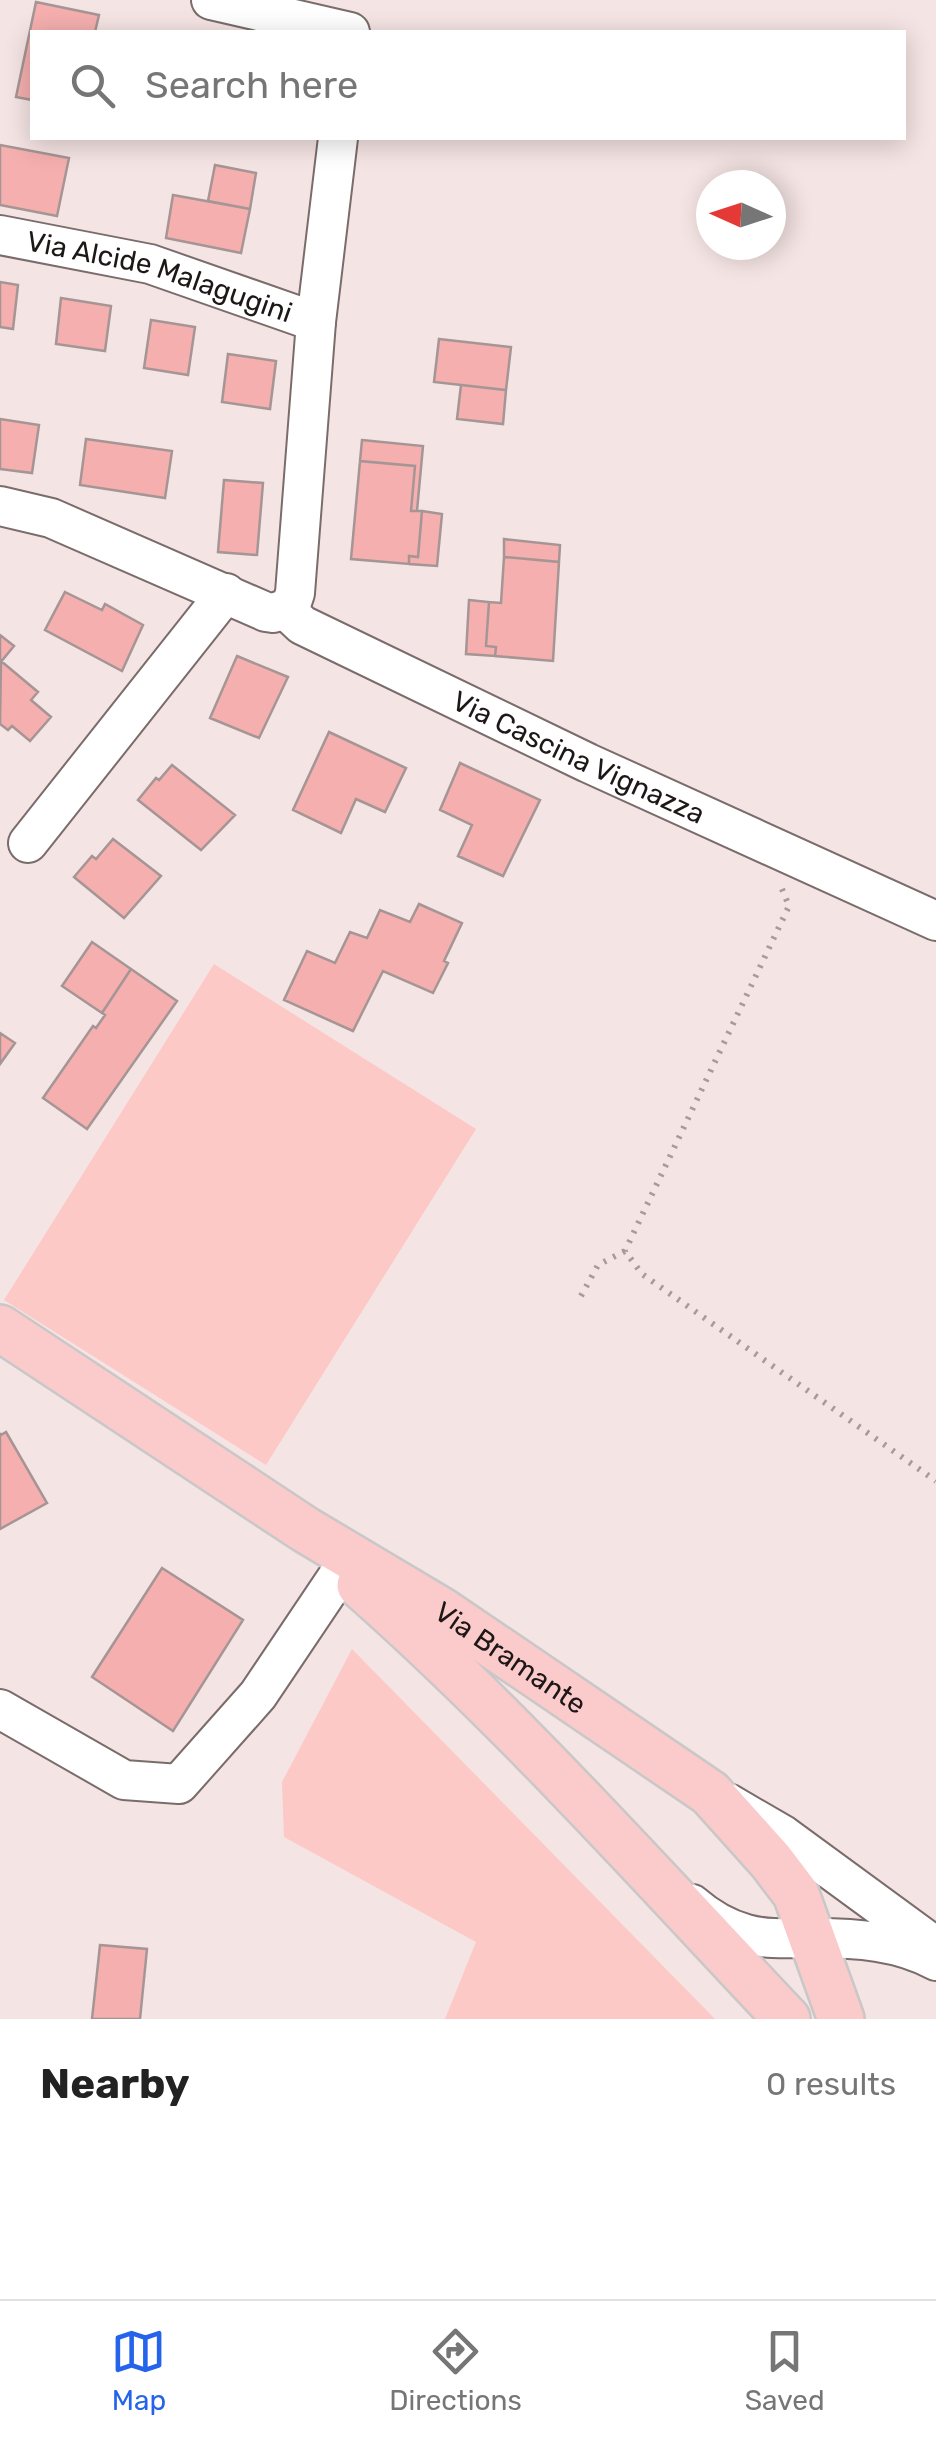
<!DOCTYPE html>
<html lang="en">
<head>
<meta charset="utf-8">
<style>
	:root { --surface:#fff; --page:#f6f6f6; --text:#222; --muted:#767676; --line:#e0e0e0; --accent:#2563eb }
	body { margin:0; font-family:Rubik,sans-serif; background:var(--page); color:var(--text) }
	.compass { position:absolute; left:696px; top:170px; width:90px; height:90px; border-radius:50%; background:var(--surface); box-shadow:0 5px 25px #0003; rotate:273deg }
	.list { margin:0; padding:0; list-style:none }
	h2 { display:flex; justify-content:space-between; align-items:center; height:130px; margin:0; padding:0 40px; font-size:42px }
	h2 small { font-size:32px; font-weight:400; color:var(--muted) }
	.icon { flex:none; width:55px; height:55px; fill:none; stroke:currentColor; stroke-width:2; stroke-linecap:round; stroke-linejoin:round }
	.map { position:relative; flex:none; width:936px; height:2019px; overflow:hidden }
	.search { position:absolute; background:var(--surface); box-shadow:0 5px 25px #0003; left:30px; right:30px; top:30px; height:110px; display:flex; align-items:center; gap:25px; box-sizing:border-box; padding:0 35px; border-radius:0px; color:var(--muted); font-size:38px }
	.sheet { height:280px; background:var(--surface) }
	nav { display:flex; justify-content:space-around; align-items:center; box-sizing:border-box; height:140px; border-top:2px solid var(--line); background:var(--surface); font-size:28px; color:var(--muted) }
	nav a { display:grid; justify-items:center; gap:5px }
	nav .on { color:var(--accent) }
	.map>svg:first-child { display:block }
	.green { fill:#fdc9c7 }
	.building { fill:#f4afae; stroke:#a59595; stroke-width:2.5 }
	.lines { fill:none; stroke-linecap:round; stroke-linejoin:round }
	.minor-casing { stroke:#7a6c6b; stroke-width:42 }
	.major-casing { stroke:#c9c7c7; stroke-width:50 }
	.path { stroke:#a79a99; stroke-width:6; stroke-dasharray:2.5 8; stroke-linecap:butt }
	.minor { stroke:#fff; stroke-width:38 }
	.major { stroke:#fbcbcb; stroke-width:45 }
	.labels { text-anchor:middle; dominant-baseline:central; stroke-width:10; stroke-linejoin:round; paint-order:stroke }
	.street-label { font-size:28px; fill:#1d1717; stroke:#fff }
</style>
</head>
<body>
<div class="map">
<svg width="936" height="2019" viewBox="0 0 936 2019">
	<rect width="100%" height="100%" fill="#f4e4e3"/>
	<!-- green -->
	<path class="green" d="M214 964 476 1129 266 1465 4 1300Z
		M352 1649 715 2019H445L476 1942 284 1837 282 1782Z"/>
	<!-- building -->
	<path class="building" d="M36 2 99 15 95 32H32V100L16 97Z
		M0 145 69 158 57 216 0 205Z
		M215 165 256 173 250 209 208 201Z
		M173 195 250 209 241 253 166 238Z
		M0 282 18 285 13 329 0 327Z
		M61 298 111 306 105 351 56 344Z
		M151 320 195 327 188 375 144 368Z
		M439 339 511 347 506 390 434 382Z
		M228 354 276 361 270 409 222 402Z
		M461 385 506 390 503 424 457 419Z
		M0 419 39 425 32 473 0 469Z
		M86 439 172 451 165 498 80 485Z
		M362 440 423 446 417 511H411L415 466 360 461Z
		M360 461 415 466 411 511H422L418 557 409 556V564L351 559Z
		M224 480 263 483 257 555 218 552Z
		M422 511 442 514 437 566 409 564V556L418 557Z
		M504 539 560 545 559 562 504 557Z
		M504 557 559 562 553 661 495 656 496 647 486 646 489 602 501 603Z
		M65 592 102 610 105 604 143 625 122 671 45 630Z
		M469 600 489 602 486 646 496 647 495 656 466 654Z
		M0 635 14 646 0 663Z
		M237 656 288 677 259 738 210 718Z
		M1 661 38 692 31 700 51 717 30 741 12 726 8 730 0 724Z
		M329 732 406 768 385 812 356 799 341 833 293 810Z
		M460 763 540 800 503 876 458 856 472 825 440 810Z
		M172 765 235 815 201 850 138 800 156 778 159 780Z
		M113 839 161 876 124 918 74 877 92 856 96 859Z
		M419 904 462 923 444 961 448 963 433 993 383 971 353 1031 284 1000 307 951 335 963 350 932 367 938 380 910 410 922Z
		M92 942 131 969 102 1013 62 986Z
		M131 969 177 1001 87 1129 43 1098 93 1026 96 1028 105 1015 102 1013Z
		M0 1033 15 1043 0 1064Z
		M6 1432 47 1503 0 1529V1433L1 1435Z
		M162 1568 243 1620 173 1731 92 1677Z
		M100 1945 147 1949 140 2019H92Z"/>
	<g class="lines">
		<!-- minor casing -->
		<g class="minor-casing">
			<g id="minor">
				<path d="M211 0 350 32"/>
				<path id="s1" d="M0 235 150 264 316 322"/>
				<path d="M0 506 51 518 266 612 273 613 285 609"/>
				<path id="s2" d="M285 609 302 625 588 763 936 921"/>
				<path d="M285 609 291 605 295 593 316 322 338 138"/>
				<path d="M28 843 226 593"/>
				<path d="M0 1709 124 1780 179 1784 258 1695 342 1570"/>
				<path d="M728 1803 783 1835 936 1947"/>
				<path d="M692 1904C708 1918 725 1928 746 1934 768 1940 792 1938 815 1938 856 1938 900 1941 936 1961"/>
			</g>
		</g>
		<!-- major casing -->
		<g class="major-casing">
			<g id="major">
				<path id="s3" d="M0 1328 306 1530 442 1611 710 1793 771 1861 796 1894 841 2019"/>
				<path d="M360 1585C512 1719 648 1872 787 2019"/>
			</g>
		</g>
		<!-- path -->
		<path class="path" d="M782 889 789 906 625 1251 642 1274 936 1481
			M581 1296 598 1265 625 1251"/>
		<!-- minor -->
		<use href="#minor" class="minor"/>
		<!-- major -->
		<use href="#major" class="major"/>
	</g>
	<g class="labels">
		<!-- street labels -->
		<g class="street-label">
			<text stroke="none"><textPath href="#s1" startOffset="165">Via Alcide Malagugini</textPath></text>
			<text stroke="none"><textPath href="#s2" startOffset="330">Via Cascina Vignazza</textPath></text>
			<text stroke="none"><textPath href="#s3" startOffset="608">Via Bramante</textPath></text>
		</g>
	</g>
</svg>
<svg class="compass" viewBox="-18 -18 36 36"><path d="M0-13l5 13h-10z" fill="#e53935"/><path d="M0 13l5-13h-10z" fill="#767676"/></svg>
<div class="search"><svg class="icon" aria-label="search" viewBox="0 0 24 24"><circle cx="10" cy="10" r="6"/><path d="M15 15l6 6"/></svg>Search here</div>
</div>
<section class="sheet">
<h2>Nearby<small>0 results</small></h2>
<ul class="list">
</ul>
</section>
<nav>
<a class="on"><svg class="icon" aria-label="map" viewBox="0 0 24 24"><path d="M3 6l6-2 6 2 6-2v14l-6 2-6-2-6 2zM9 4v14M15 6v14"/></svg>Map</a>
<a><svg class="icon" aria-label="directions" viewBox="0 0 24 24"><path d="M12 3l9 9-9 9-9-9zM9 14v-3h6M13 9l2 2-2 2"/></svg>Directions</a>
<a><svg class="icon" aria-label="saved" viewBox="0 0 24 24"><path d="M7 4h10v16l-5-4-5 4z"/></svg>Saved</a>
</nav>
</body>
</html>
